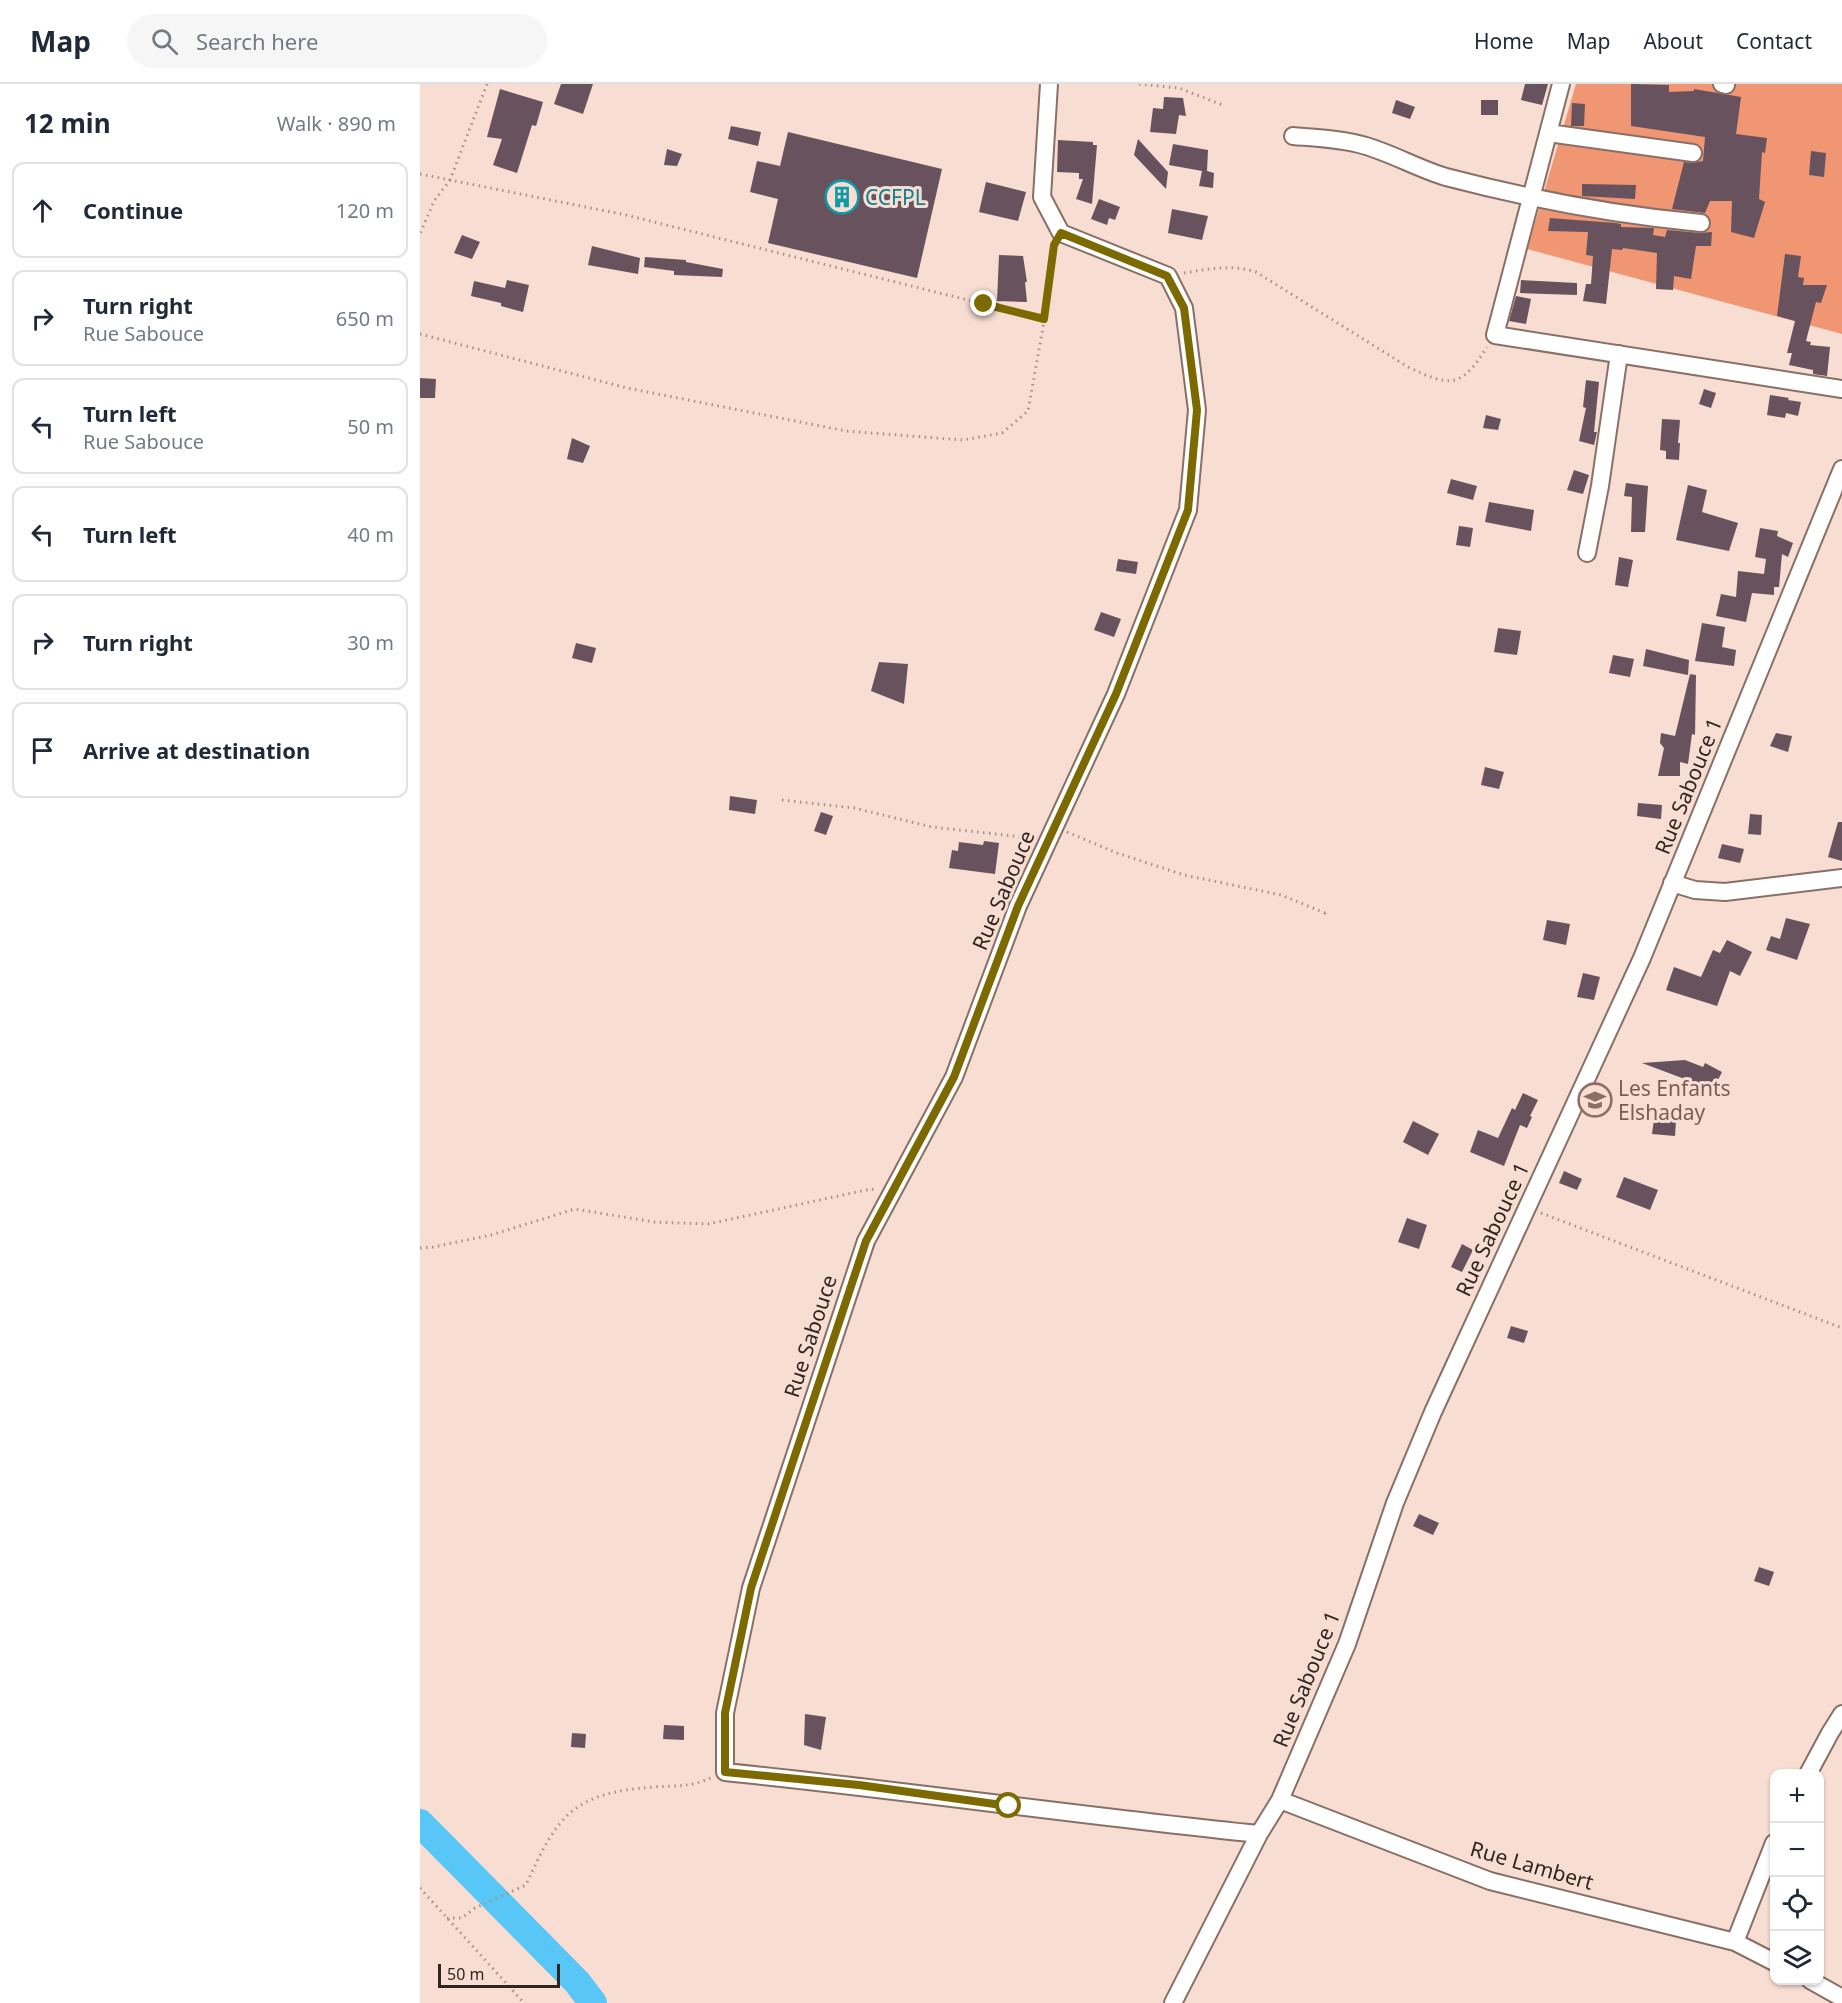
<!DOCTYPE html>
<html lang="en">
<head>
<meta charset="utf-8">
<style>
	:root { --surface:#fff; --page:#f6f6f7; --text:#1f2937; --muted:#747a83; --line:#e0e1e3 }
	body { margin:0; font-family:"Noto Sans",sans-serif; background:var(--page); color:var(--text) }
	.controls { position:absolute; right:18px; bottom:18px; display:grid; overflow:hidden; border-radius:12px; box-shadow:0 2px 4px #0004 }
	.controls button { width:54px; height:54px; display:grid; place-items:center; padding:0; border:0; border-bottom:2px solid var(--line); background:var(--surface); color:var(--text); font:30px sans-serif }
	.scale { position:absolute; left:18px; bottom:15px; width:122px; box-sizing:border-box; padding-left:6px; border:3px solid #2f2521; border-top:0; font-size:16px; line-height:21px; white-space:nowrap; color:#2f2521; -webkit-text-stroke:4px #f8ddd2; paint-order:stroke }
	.stop { position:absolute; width:18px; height:18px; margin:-14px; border:4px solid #7c6a01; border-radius:50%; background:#fff }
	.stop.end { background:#7c6a01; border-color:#fff; box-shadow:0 2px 6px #0008 }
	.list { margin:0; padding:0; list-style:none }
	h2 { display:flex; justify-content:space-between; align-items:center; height:78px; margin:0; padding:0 24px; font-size:26px }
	h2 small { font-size:20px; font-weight:400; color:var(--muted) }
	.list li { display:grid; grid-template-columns:39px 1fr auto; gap:18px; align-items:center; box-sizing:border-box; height:96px; margin:0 12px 12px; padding:0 12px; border:2px solid var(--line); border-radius:12px }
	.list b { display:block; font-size:22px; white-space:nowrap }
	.list p { margin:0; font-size:20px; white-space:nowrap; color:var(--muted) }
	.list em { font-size:20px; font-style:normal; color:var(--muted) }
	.icon { flex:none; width:33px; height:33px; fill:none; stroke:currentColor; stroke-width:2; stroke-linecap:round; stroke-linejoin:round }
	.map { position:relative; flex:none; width:1422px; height:1919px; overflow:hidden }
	header { display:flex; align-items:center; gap:36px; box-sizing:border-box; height:84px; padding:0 30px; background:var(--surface); border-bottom:2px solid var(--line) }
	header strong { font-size:28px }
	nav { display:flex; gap:33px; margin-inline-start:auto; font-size:21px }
	.search { width:420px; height:54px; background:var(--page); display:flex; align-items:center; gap:15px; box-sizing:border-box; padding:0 21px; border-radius:33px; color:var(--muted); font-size:22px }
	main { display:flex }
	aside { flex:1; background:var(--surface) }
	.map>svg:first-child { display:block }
	.green { fill:#f09673 }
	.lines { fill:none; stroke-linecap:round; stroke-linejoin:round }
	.river { stroke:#58c6f6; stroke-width:28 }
	.building { fill:#67525e }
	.street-casing { stroke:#887066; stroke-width:20 }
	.path { stroke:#a6928a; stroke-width:3; stroke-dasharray:1.5 4.5; stroke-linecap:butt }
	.street { stroke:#fff; stroke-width:16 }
	.route { stroke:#7c6a01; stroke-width:8 }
	.labels { text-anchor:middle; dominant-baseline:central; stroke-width:6; stroke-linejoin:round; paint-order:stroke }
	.culture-label { font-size:21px; fill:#0d838f; stroke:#f8ddd2; text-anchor:start }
	.street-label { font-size:21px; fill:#2f2521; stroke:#f8ddd2 }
	.education-label { font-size:21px; fill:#785e54; stroke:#f8ddd2; text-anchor:start }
</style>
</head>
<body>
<header>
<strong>Map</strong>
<div class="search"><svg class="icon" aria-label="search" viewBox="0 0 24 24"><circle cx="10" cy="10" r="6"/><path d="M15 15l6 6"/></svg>Search here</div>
<nav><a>Home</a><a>Map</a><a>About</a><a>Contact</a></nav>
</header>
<main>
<aside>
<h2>12 min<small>Walk · 890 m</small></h2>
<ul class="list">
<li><svg class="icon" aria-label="ahead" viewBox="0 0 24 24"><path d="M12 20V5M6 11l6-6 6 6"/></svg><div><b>Continue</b></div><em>120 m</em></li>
<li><svg class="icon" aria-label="right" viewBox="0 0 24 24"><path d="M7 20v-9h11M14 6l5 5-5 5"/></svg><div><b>Turn right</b><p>Rue Sabouce</p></div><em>650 m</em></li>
<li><svg class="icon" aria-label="left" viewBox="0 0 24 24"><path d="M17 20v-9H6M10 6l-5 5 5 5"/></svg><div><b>Turn left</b><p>Rue Sabouce</p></div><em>50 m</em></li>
<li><svg class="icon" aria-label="left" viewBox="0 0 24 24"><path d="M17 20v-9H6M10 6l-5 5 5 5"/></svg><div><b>Turn left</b></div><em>40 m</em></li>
<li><svg class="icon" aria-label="right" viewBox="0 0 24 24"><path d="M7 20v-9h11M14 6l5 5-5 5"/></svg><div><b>Turn right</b></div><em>30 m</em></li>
<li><svg class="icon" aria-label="arrive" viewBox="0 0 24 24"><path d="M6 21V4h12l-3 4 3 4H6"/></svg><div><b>Arrive at destination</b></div></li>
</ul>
</aside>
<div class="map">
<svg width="1422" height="1919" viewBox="0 0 1422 1919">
	<rect width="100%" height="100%" fill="#f8ddd2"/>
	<!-- green -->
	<path class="green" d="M1156 0H1422V250L1107 165Z"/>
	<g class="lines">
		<!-- river -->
		<path class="river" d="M0 1739 157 1898 173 1919"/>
	</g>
	<!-- building -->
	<path class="building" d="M141 0H173L163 30 134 20Z
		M1105 0H1128L1122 21 1101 16Z
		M1211 0 1249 1V8L1274 7V5L1321 13 1316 50 1347 54 1345 69 1342 68 1339 115 1345 118 1334 154 1311 148 1312 117H1290L1285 129 1252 125 1264 78 1272 79 1283 77 1285 53 1211 42Z
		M80 5 123 18 116 42 112 41 97 89 73 81 82 55 67 53Z
		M744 13 763 14 766 32 759 31 756 50 730 48 733 24 743 25Z
		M976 16 995 23 990 35 972 29Z
		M1061 16H1078V31H1061Z
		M1152 19 1165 20 1164 42H1151Z
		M311 42 341 48 338 62 308 55Z
		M368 48 522 85 497 194 348 159 358 115 330 108 337 77 360 82Z
		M718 55 748 88 746 105 714 71Z
		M638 56 673 58V61H677L672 120 656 115 663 95H659V89L637 88Z
		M753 60 788 66 787 87 794 89 793 104 779 102 782 87 749 81Z
		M247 65 262 70 257 82 244 81Z
		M1391 67 1406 69 1404 93 1389 91Z
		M566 98 606 108 598 137 559 128Z
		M1162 100 1216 101 1215 115 1162 112Z
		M679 115 700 123 695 136 689 134 687 141 671 135Z
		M752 125 788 132 782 156 748 149Z
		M1130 134 1195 139 1201 140V143L1234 144 1233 151 1245 153 1247 146 1280 149 1292 148 1291 162H1276L1271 195 1254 192 1253 206 1236 205 1237 169 1203 164 1202 166 1192 165 1186 220 1163 217 1166 200H1171L1173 172 1166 171 1168 148 1128 147Z
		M42 151 60 158 52 175 34 169Z
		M172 162 220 174 218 190 168 181Z
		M1365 170 1381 172 1378 193 1384 194 1383 201H1407L1401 219 1396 218 1386 257 1391 258 1390 261 1410 263 1407 292 1393 290V286L1369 281 1372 269H1367L1375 237 1357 232Z
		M579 171 603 172 607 198H605L607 218 577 217Z
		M225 173 266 176V178L303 185 302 193 254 191V187L224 183Z
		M87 196 109 201 103 228 81 222V219L51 212 54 197 85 204Z
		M1101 196 1157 199V211L1100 209Z
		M1096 212 1111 215 1106 240 1089 237Z
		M0 294 16 295 15 314H0Z
		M1166 296 1179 298 1174 348H1177L1174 361 1159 357 1166 324 1163 323Z
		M1284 305 1296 309 1291 324 1279 320Z
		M1350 311 1369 314 1368 316 1381 318 1378 332 1366 329 1365 334 1347 331Z
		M1066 331 1081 335 1078 346 1063 344Z
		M1242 335 1260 336 1258 359H1260L1259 376 1246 375V367L1240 366Z
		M152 354 170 362 163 379 147 375Z
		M1154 386 1169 391 1163 410 1147 406Z
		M1031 395 1057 402 1053 416 1027 409Z
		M1206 399 1228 402 1225 448H1211L1212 413 1204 412Z
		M1268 401 1287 406 1282 428 1318 439 1309 467 1256 456Z
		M1069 418 1114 426 1111 447 1065 438Z
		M1039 442 1053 444 1050 463 1036 461Z
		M1340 444 1358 447 1357 452 1373 459 1368 473 1362 470 1359 503H1354V511L1332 509 1326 538 1296 532 1301 510 1316 513 1318 487 1344 490 1346 475 1335 473Z
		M1199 473 1213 476 1208 503 1195 501Z
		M698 475 718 478 716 490 696 487Z
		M681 528 701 535 694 553 674 546Z
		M1282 539 1305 543 1302 563 1316 566 1314 582 1275 577Z
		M1078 544 1101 547 1097 571 1074 568Z
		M156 559 176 564 172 579 152 574Z
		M1226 565 1269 576 1268 591 1223 582Z
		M1193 571 1214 575 1210 593 1189 589Z
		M459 578 488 580 484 620 451 607Z
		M1270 590 1276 591 1275 651 1272 650 1268 680 1260 678V692H1238L1244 664 1240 659 1241 649 1255 652Z
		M1356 649 1372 652 1368 668 1350 662Z
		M1065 683 1084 688 1079 705 1061 701Z
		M310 712 337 716 335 730 309 726Z
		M1218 719 1242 721 1241 735 1217 732Z
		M401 728 413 732 406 751 394 747Z
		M1330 730 1342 731 1341 751 1328 750Z
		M1418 738H1422V777L1408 773Z
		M564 757 579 759 575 790 529 784 532 766 538 767 539 758 563 761Z
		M1302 760 1324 765 1320 779 1298 774Z
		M1366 834 1390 840 1377 876 1346 866 1351 852 1360 855Z
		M1127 836 1150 840 1146 861 1123 856Z
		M1307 856 1332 868 1320 892 1310 887 1297 922 1246 906 1254 883 1281 893 1293 866 1300 869Z
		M1163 889 1180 893 1174 916 1157 913Z
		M1265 976 1283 983 1285 979 1302 988 1291 1010 1269 999 1270 997 1222 979Z
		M1103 1009 1118 1016 1110 1032 1112 1033 1107 1044 1100 1041 1084 1082 1050 1068 1058 1046 1078 1054 1092 1024 1095 1026Z
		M1234 1035 1256 1037 1255 1052 1232 1050Z
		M993 1037 1019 1050 1008 1071 983 1058Z
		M1144 1087 1162 1095 1157 1106 1139 1099Z
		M1204 1093 1238 1106 1230 1126 1196 1113Z
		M987 1134 1007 1141 999 1165 978 1158Z
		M1042 1160 1053 1166 1042 1188 1031 1183Z
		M1091 1242 1108 1247 1104 1259 1087 1254Z
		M999 1430 1019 1439 1013 1451 993 1442Z
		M1339 1483 1354 1488 1349 1502 1334 1497Z
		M385 1630 406 1633 401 1666 384 1661Z
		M244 1641 264 1642V1656L243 1655Z
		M152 1649 166 1650 165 1664 151 1663Z"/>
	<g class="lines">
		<!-- street casing -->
		<g class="street-casing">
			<path id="street" d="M629 0 622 113 641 149 748 192 764 224 777 326 768 426 696 610 598 822 534 993 446 1157 331 1504 305 1629V1688C483 1706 661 1732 839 1750
				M1141 0 1075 251 1422 305
				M1302 0 1306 1
				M1128 49 1273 69
				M873 52C897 54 923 55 946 62 973 70 999 85 1026 93 1110 115 1196 131 1281 139
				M1167 469 1180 402 1199 270
				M1252 799 1275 806 1305 808 1422 794
				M1388 1690 1410 1649 1422 1630
				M860 1716 1070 1797 1315 1858 1354 1878
				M1315 1858 1354 1759
				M1390 1896 1422 1914
				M753 1919 839 1750 860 1716 927 1560 975 1419 1013 1328 1222 874 1422 385"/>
		</g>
		<!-- path -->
		<path class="path" d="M67 0 30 96 206 131 624 235
			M719 0 759 4 805 22
			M0 90 30 96 14 117 0 150
			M764 189C789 185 812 180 836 188L988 283C1030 303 1041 305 1067 263
			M0 250 207 304 426 347 543 356 582 349 608 327 627 221 634 162
			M362 716 434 724 512 743 612 754
			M647 748 697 769 764 791 861 811 905 829V825
			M1121 1129 1422 1244
			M0 1164 13 1163 71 1151 155 1125 234 1138 288 1140 451 1105 455 1106
			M0 1804 104 1919
			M27 1834H42L55 1824 106 1801C138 1730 153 1709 234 1703 259 1701 268 1704 293 1693"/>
		<!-- street -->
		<use href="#street" class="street"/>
	</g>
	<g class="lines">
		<!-- route -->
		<path class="route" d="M564 220 624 235 634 161 641 149 747 192 764 224 777 326 768 426 696 610 598 822 534 993 446 1157 331 1504 305 1629V1688L439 1701 589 1722"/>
	</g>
	<!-- icons -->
	<defs>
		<g id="building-ring" transform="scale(1.725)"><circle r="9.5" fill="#f8ddd2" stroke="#0f9aa8" stroke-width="1.5"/><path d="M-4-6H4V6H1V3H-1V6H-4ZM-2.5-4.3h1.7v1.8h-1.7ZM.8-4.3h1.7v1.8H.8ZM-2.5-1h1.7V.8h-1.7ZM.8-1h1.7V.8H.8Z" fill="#0f9aa8"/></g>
		<g id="school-ring" transform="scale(1.725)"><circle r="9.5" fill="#f8ddd2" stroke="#8d6e63" stroke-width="1.5"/><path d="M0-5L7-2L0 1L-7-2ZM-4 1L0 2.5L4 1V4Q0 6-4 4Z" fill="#8d6e63"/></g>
	</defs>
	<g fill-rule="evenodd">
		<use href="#building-ring" x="422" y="113"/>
		<use href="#school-ring" x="1175" y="1016"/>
	</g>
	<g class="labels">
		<!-- culture labels -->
		<g class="culture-label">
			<text x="445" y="113">CCFPL</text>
		</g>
		<!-- street labels -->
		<g class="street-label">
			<text transform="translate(1268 702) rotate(-68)">Rue Sabouce 1</text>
			<text transform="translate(583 806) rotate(-67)">Rue Sabouce</text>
			<text transform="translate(1072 1145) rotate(-65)">Rue Sabouce 1</text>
			<text transform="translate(390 1252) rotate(-72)">Rue Sabouce</text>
			<text transform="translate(886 1595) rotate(-68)">Rue Sabouce 1</text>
			<text transform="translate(1112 1781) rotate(16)">Rue Lambert</text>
		</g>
		<!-- education labels -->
		<g class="education-label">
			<text x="1198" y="1004">Les Enfants<tspan x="1198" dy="24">Elshaday</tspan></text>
		</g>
	</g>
</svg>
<div class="controls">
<button>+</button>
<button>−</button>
<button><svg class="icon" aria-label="locate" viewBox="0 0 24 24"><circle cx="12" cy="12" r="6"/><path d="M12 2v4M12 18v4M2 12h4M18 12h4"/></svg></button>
<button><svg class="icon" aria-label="layers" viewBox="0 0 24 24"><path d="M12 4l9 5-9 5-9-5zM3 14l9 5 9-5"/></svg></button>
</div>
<div class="scale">50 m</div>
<div class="stop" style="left:589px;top:1722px"></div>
<div class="stop end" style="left:564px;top:220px"></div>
</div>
</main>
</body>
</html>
